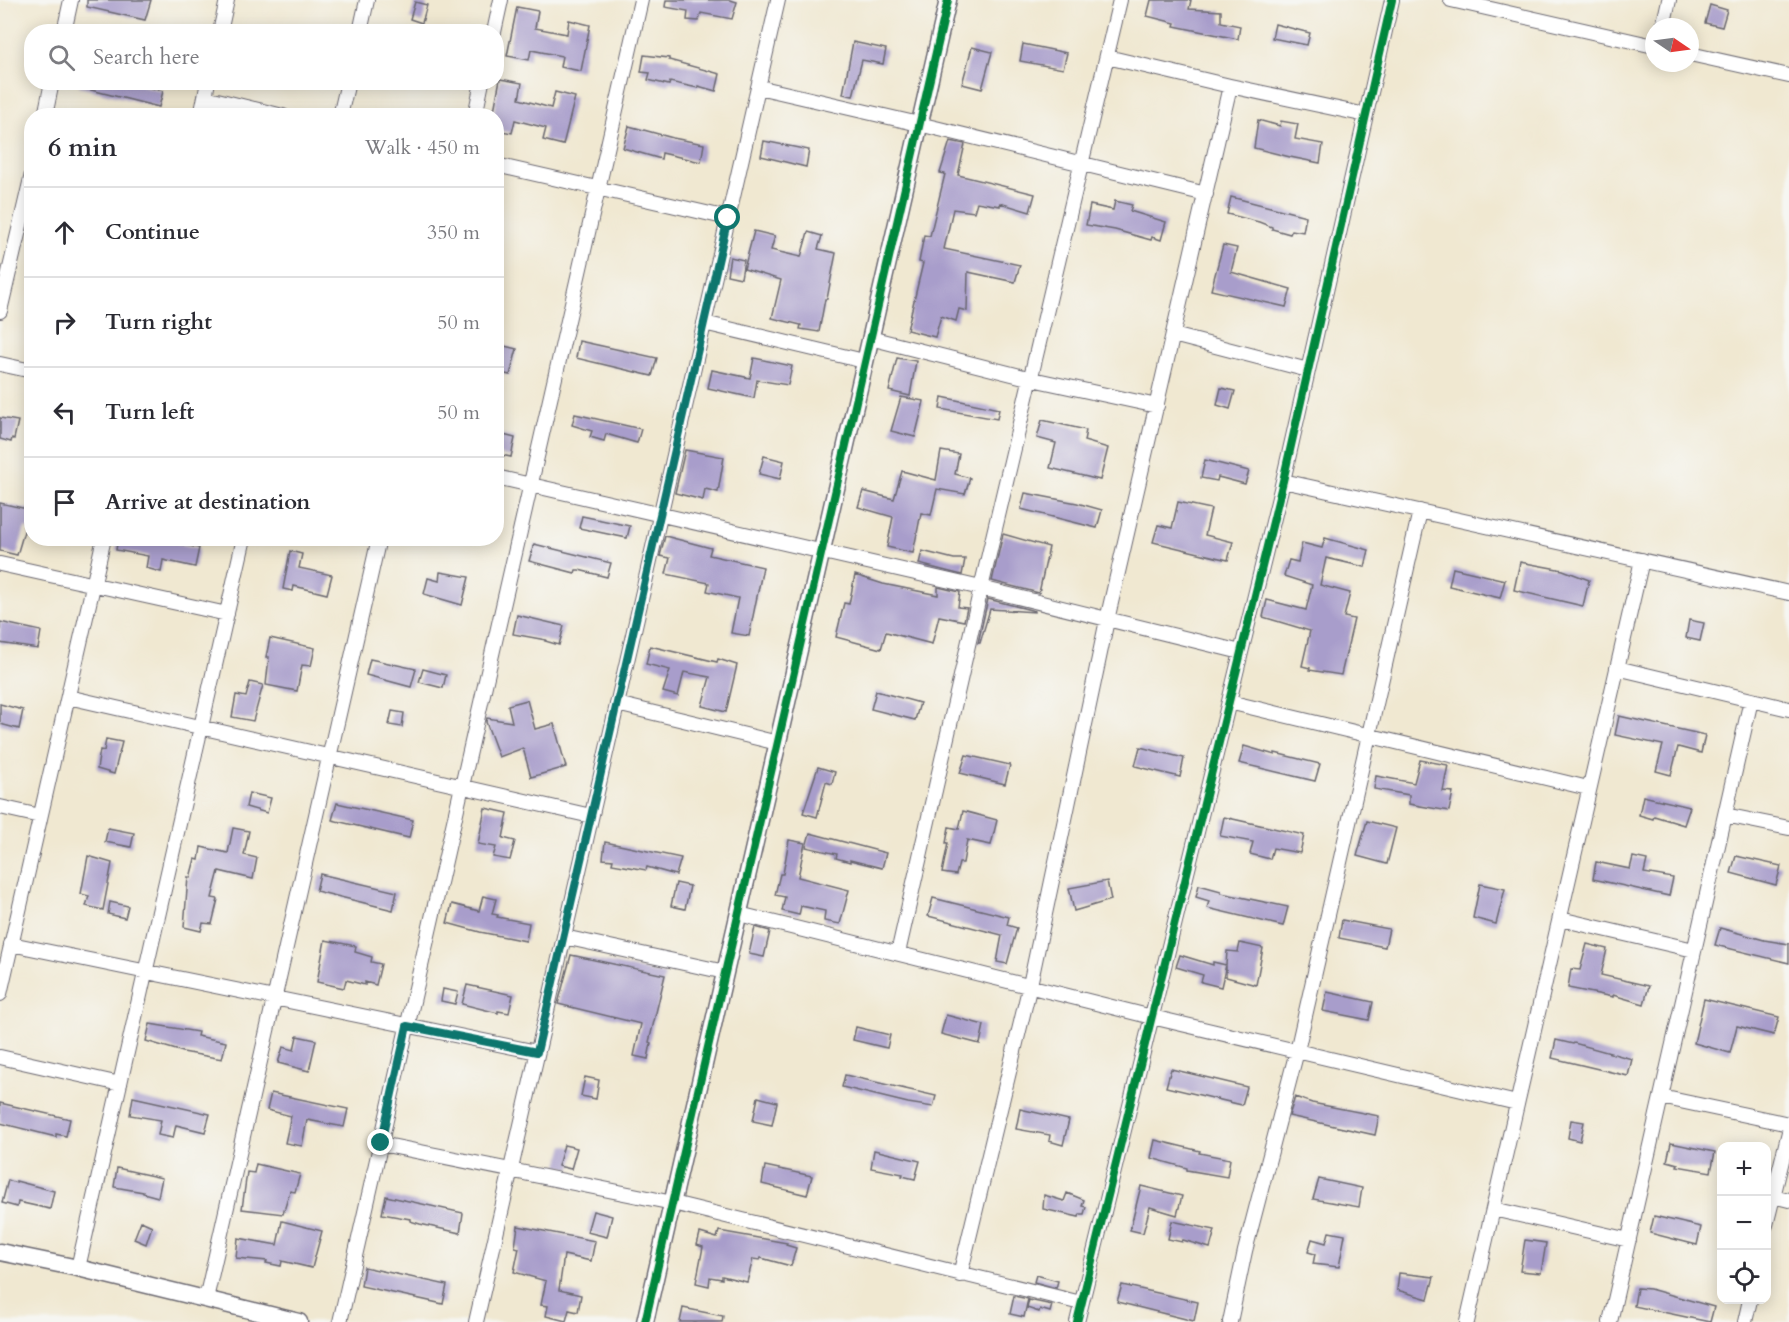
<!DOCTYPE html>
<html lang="en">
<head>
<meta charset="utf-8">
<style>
	:root { --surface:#fff; --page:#f2f2f3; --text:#2b2b33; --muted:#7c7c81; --line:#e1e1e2 }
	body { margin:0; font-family:Cardo,serif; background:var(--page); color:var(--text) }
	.controls { position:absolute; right:18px; bottom:18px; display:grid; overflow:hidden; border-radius:12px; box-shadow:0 3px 15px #0003 }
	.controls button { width:54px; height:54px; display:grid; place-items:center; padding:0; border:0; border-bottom:2px solid var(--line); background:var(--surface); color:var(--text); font:30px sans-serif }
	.compass { position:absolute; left:1645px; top:18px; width:54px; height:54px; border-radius:50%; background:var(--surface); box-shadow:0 3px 15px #0003; rotate:103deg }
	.stop { position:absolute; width:18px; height:18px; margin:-14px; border:4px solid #0f766e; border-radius:50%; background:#fff }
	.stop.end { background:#0f766e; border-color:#fff; box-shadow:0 2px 6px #0008 }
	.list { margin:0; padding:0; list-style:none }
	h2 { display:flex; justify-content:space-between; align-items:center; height:78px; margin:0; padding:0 24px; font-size:26px }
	h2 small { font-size:20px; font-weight:400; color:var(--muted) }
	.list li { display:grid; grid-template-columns:39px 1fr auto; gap:18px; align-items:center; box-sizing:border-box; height:90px; padding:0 24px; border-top:2px solid var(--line) }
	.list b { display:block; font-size:22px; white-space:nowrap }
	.list em { font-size:20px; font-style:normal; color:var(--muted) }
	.icon { flex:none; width:33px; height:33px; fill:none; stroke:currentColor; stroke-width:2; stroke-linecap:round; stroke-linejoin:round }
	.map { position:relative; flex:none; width:1789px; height:1322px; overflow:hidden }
	.search { position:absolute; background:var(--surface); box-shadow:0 3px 15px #0003; left:24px; top:24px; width:480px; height:66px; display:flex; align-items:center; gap:15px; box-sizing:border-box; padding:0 21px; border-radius:24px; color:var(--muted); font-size:22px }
	.panel { position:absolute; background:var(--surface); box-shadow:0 3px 15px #0003; left:24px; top:108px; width:480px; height:438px; border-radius:24px }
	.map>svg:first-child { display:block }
	.building { fill:#a89dcb }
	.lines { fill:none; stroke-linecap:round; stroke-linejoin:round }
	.minor-casing { stroke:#6a6770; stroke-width:16 }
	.tertiary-casing { stroke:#6a6770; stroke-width:19 }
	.minor { stroke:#fff; stroke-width:14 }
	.tertiary { stroke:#fff; stroke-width:16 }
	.cycleway-casing { stroke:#f6f6f2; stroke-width:11 }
	.cycleway { stroke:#00873e; stroke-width:8 }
	.route { stroke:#0f766e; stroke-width:8 }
</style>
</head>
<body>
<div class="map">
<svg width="1789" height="1322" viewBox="0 0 1789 1322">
	<rect width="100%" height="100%" fill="#f6f6f2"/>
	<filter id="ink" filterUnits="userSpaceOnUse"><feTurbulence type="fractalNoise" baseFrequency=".0167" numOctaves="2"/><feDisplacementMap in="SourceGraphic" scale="12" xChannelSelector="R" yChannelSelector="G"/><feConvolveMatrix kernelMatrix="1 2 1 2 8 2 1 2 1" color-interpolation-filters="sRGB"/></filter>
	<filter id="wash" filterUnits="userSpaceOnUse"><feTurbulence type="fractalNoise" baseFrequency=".008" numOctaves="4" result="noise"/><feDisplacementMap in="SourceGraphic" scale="24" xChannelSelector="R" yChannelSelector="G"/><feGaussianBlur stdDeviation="1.35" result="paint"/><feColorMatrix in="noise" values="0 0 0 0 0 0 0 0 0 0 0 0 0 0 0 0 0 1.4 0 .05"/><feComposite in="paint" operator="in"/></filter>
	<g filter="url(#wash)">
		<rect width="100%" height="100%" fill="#f0e8d1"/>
		<g id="blocks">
			<!-- building -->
			<path class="building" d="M87 0H151L145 20 87 7Z
				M666 0H730L737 2 732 19 701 13 699 21 687 20 688 11 665 7Z
				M1151 0H1191L1189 9 1221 11V22L1240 26 1238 39 1174 26 1175 23 1147 16Z
				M415 2 427 5 422 23 410 19Z
				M1710 5 1727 10 1722 27 1705 23Z
				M517 7 538 11 535 28 567 34 569 20 590 25 581 71 560 67 562 56 531 50 529 60 507 56Z
				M1275 24 1310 33 1307 45 1272 38Z
				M853 42 886 49 883 64 862 60 853 96 843 94Z
				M1023 44 1067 53 1063 69 1020 61Z
				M972 47 992 52 982 89 962 84Z
				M644 55 669 58V60L720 74 716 91 698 86V88L670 82 669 85 648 80 650 73 641 72Z
				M500 79 522 83 519 99 551 108 555 92 575 97 563 145 543 140 546 128 515 120 512 133 496 130V116H493Z
				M79 82H130L163 91 159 107 79 87Z
				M1258 120 1280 126 1281 121 1298 124 1295 139 1323 144 1320 163 1290 157 1254 148Z
				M629 126 673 138 704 144 701 162 662 153 661 159 623 148Z
				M764 141 809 150 806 167 761 156Z
				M950 141 965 144 958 175 1035 194 1030 212 1000 203V206L977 202 974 212 953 209 944 249 1020 265 1015 282 968 272 967 311 959 309 956 321 941 316 935 337 907 330 923 263 919 262 924 235 930 236 945 174 940 173Z
				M1231 197 1306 216 1303 232 1292 230 1290 234 1272 229V227L1259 222 1227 214Z
				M1115 201 1132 205 1130 211 1166 222 1161 240 1152 237 1151 240 1115 230 1086 225 1090 205 1113 210Z
				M754 231 775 236 771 250 801 257 808 232 822 236 818 249 836 253 827 299H825L819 332 800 329 801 325 772 318 781 280 744 269Z
				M1223 245 1237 248 1231 272 1291 289 1286 307 1211 290Z
				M730 257 744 260 741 278 727 275Z
				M579 341 657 358 652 376 576 358Z
				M496 344 517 349 510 375 496 372Z
				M754 358 792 366 788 385 757 380 754 398 708 388 712 370 750 378Z
				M897 358 916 361 910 396 889 391Z
				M1221 388 1235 391 1230 409 1217 405Z
				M901 397 924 401 915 437 891 431Z
				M942 397 999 409 997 419 940 409Z
				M575 414 641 429 637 443 606 434 604 441 590 437 592 431 572 425Z
				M0 418 18 421 14 439 12 438 11 442 0 439Z
				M1042 420 1086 430 1084 441 1108 448 1100 480 1050 468 1056 443 1037 438Z
				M496 433 515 438 511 457 496 454Z
				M685 450 724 457 718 492 705 489 703 500 675 493Z
				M941 451 959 454 955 474 970 478 965 494 937 489 931 515 921 513 913 553 887 547 893 517 858 507 863 491 894 499 902 471 936 480Z
				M764 456 784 461 780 479 759 474Z
				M1205 460 1249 471 1245 484 1218 477 1217 481 1201 478Z
				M1025 493 1077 503 1102 510 1097 528 1021 509Z
				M1178 502 1211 509 1205 535 1233 542 1228 560 1153 542 1158 525 1172 528Z
				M0 503 32 510V529L25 528 17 555 0 551Z
				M582 516 630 526 627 538 579 528Z
				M1003 534 1049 547 1039 593 992 581Z
				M665 536 711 548 709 555 763 567 749 636 731 633 738 598 707 591 709 583 666 574 670 558 660 556Z
				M118 538H154L199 548 195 567 163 560 161 572 146 568 148 556 116 550Z
				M1325 538 1369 550 1365 567 1326 558 1320 585 1350 593 1344 617 1354 619 1341 675 1309 670 1310 668 1302 666 1310 631 1263 617 1267 600 1306 610 1312 585 1284 576 1289 560 1298 562 1302 543 1322 548Z
				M534 544 611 563 607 577 579 570H576L575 573 529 561Z
				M290 551 302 554 299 568 332 575 327 594 294 586 293 591 283 589Z
				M922 551 954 559H965L962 575 919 564Z
				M1520 562 1563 570 1589 580 1583 606 1514 590Z
				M1453 568 1505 580 1500 598 1449 586Z
				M440 572 469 577 462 605 424 594 428 578 439 581Z
				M855 575 883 584 938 595V587L960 592 958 607 967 608 964 621 939 616 932 644 886 632 881 649 836 637 844 603 849 604Z
				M988 599 1035 611V612L990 609 980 643H978Z
				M517 615 564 626 559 645 545 641 546 640 513 634Z
				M1689 620 1704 623 1700 641 1686 638Z
				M0 622 41 631 38 649 0 643Z
				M270 638 315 648 311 666 302 665 297 691 266 685 269 657H266Z
				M650 646 717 662 718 659 737 665 726 712 702 706 710 677 684 672 678 696 663 692 670 670 646 664Z
				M370 659 416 669 411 687 366 675Z
				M423 669 446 675 443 688 419 682Z
				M250 682 263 685 253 721 232 717 236 695 246 697Z
				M876 691 920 703 915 720 871 709Z
				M527 700 535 729 554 724 566 767 531 777 523 748 499 757 486 722 487 718 512 722 508 705Z
				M0 704 23 710 19 729 0 724Z
				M392 711 404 713 402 727 389 725Z
				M1619 716 1705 735 1701 753 1678 747 1671 775 1656 771 1663 745 1615 735Z
				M106 739 122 742 114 774 97 769 100 750 104 751Z
				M1244 746 1275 755V753L1320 764 1315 781 1239 763Z
				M1140 747 1184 758 1180 777 1135 766Z
				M966 755 1010 765 1005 784 960 773Z
				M1420 760 1448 765 1443 791 1453 792 1449 811 1409 804V795L1374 789 1376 776 1414 783Z
				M818 767 835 772 832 784 826 782 817 817 803 813Z
				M249 793 271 798 267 813 246 807Z
				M1643 796 1690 807 1684 825 1654 816 1653 819 1639 815Z
				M337 803 413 820 409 838 332 820Z
				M485 808 508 813 503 838 515 841 510 860 493 857 496 847 478 844Z
				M963 811 997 820 991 845 967 840 963 863H959L956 875 942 873 948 843H946L949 827 959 829Z
				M1224 817 1304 835 1300 853 1273 848 1270 859 1250 854 1253 842 1220 836Z
				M1367 821 1396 828 1387 864 1357 856Z
				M108 828 134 833 131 847 105 842Z
				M233 828 249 831 244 855 257 858 253 879 219 871 212 898 218 899 212 924 203 923 201 931 184 927 188 877 190 878 195 859 199 860 201 847 228 853Z
				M810 833 886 853 882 868 850 860V862L836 858 837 854 806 847Z
				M789 840 805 843 798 877 849 890 840 924 824 921 825 911 801 906 799 915 782 911 785 897 775 895 780 874H783Z
				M605 842 681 858 676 875 647 867 646 870 612 864 613 860 603 859Z
				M88 856 112 863 103 910 86 906 89 896 81 894Z
				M1736 856 1781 866 1776 885 1731 873Z
				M1633 857 1647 860 1644 873 1673 878 1669 896 1593 879 1596 862 1630 869Z
				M320 874 397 892 393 910 316 891Z
				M1107 881 1111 900 1074 911 1069 888Z
				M676 883 690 886 685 909 671 906Z
				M1480 884 1505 889 1496 924 1473 918Z
				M1199 885 1221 891V893L1288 907 1283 926 1207 908 1209 901 1196 897Z
				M483 896 496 899 492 914 498 915 497 917 529 923 526 941 480 932 447 923 452 904 479 911Z
				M933 898 1009 917 1007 925 1017 928 1007 964 997 962 1002 935 928 916Z
				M110 902 128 906 125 918 108 914Z
				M1342 920 1389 929 1385 947 1339 938Z
				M755 927 770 931 764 957 749 954Z
				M1720 928 1764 940 1789 944V963L1715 945Z
				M325 940 356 946 355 952 372 957 371 962 381 964 376 985 365 982V985L346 980 344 988 317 982Z
				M1240 943 1263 948 1256 985 1226 977V965L1221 987 1201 982 1203 975 1176 967 1180 955 1213 965V962L1226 965 1227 951 1238 952Z
				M1587 944 1607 949 1601 975 1649 986 1644 1004 1613 995V997L1568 988 1571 969 1580 970Z
				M571 955 665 975 649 1042 651 1043 648 1059 634 1056 641 1024 558 1004Z
				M467 985 513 995 509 1013 498 1011V1013L462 1004Z
				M443 989 458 992 455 1004 441 1001Z
				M1327 992 1373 1002 1369 1020 1323 1011Z
				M1704 999 1779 1017 1774 1035 1737 1026 1730 1053 1694 1043Z
				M946 1015 984 1025 980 1044 941 1034Z
				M150 1024 198 1032 197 1036 226 1042 222 1059 183 1052 146 1041Z
				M856 1027 890 1035 887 1048 853 1040Z
				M297 1036 316 1040 309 1071 278 1063 283 1047 294 1050Z
				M1556 1040 1573 1044 1574 1043 1632 1059 1628 1076 1552 1058Z
				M1171 1069 1247 1087 1242 1105 1166 1087Z
				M845 1075 936 1096 933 1107 908 1103 842 1087Z
				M585 1077 599 1080 596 1099 581 1096Z
				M271 1093 348 1109 344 1127 307 1120 302 1146 285 1143 291 1116 267 1110Z
				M133 1097 210 1114 205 1132 176 1125 173 1138 158 1135 161 1120 130 1115Z
				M758 1097 777 1102 772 1125 753 1121Z
				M1295 1097 1312 1103 1379 1116 1375 1135 1289 1116Z
				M0 1103 70 1119 66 1136 56 1134V1137L0 1123Z
				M1020 1109 1069 1120 1063 1145 1049 1141 1050 1135 1016 1129Z
				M1571 1120 1584 1122 1580 1141 1568 1138Z
				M1155 1140 1200 1151 1199 1153 1230 1159 1227 1177 1187 1170V1168L1151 1158Z
				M1671 1143 1715 1152 1711 1172 1677 1166 1678 1164 1667 1161Z
				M564 1145 577 1148 571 1169 558 1166Z
				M874 1150 920 1161 915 1179 902 1176 903 1174 871 1168Z
				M256 1164 300 1174 295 1192 290 1191 283 1214 242 1209 247 1172 254 1173Z
				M765 1166 812 1176 807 1195 762 1184Z
				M117 1168 162 1178 158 1197 143 1193V1192L114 1187Z
				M1319 1179 1362 1188 1359 1207 1313 1199Z
				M8 1180 16 1183V1181L54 1191 50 1209 18 1202 17 1207 2 1203Z
				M1141 1186 1182 1196 1177 1215 1150 1207 1143 1233 1130 1230Z
				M1067 1193 1084 1200 1082 1206 1086 1207 1084 1214H1080L1079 1217 1043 1209 1044 1195 1064 1201Z
				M386 1196 463 1213 460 1233 420 1224 410 1221V1219L382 1214Z
				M593 1211 612 1216 607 1237 587 1232Z
				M1654 1216 1701 1227 1697 1245 1650 1233Z
				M141 1221 152 1226 146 1244 134 1239Z
				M282 1221 322 1231 312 1268 282 1261 281 1266 266 1263 267 1261 236 1258 238 1238 277 1245Z
				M1172 1221 1215 1230 1210 1248 1183 1240 1182 1242 1168 1239Z
				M518 1226 595 1241 591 1261 564 1255 559 1290 581 1295 578 1312 569 1310 566 1321 546 1316 548 1306 541 1305 546 1281 514 1272 519 1248 515 1247Z
				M719 1231 787 1243 786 1245 796 1248 791 1266 761 1258 760 1260 753 1259 747 1282 722 1276V1279L710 1277 709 1286 696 1283 703 1247 697 1245 700 1233 717 1238Z
				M1329 1232 1345 1235 1339 1267 1313 1264 1315 1254 1308 1252 1312 1239 1326 1243Z
				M1525 1240 1546 1243 1541 1273 1520 1271Z
				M364 1267 447 1285 443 1304 361 1286Z
				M1399 1273 1434 1277 1428 1299 1397 1290Z
				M1036 1275 1058 1281 1056 1288 1034 1282Z
				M1122 1285 1198 1302 1194 1321 1117 1302Z
				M1637 1288 1650 1289 1714 1307 1710 1322 1634 1306Z
				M1014 1296 1028 1299 1024 1317 1010 1314Z
				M1029 1300 1052 1305 1050 1312 1040 1309 1039 1312 1027 1308Z
				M683 1308 723 1316 722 1322H680Z"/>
		</g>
	</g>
	<g filter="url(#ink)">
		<use href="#blocks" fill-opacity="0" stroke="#6a6770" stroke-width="1.5"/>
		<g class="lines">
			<!-- minor casing -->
			<g class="minor-casing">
				<path id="minor" d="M1451 0 1654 46
					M1663 27 1669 0
					M64 32 71 0
					M220 32 227 0
					M360 32 367 0
					M494 32 501 0
					M1690 54 1789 76
					M1107 57 1230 86 1366 115
					M758 87 919 124 1206 194
					M205 97 283 116
					M45 116 52 82
					M201 116 208 82
					M340 116 348 82
					M475 116 482 82
					M496 165 728 218
					M0 311 32 174
					M704 323 864 361
					M1173 335 1308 370
					M870 338 1032 379 1157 406
					M0 364 32 371
					M496 477 981 588 1241 652
					M1283 481 1789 593
					M0 564 227 614
					M1617 668 1789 709
					M68 697 591 816
					M1229 702 1588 788
					M617 704 778 743
					M0 807 40 816
					M1725 815 1789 828
					M739 914 1152 1017 1517 1103
					M1560 919 1694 950
					M564 937 725 972
					M11 944 537 1052
					M898 953 981 588 1120 0
					M0 994 104 538
					M0 1057 120 1084
					M1661 1097 1789 1124
					M381 1144 673 1203 1081 1303
					M1773 1196 1789 1200
					M1493 1209 1629 1240
					M1766 1225 1789 1132
					M78 1268 244 538
					M960 1275 1030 985 1107 620 1230 86
					M206 1299 379 538
					M340 1322 641 0
					M476 1322 778 0
					M1077 1322 1283 481 1392 0
					M1230 1322 1245 1251 1297 1051 1420 511
					M1467 1322 1642 560
					M1610 1322 1751 700
					M1745 1322 1750 1300"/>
			</g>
			<!-- tertiary casing -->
			<g class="tertiary-casing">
				<path id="tertiary" d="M0 1252 78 1268 299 1322
					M645 1322 948 0"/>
			</g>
			<!-- minor -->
			<use href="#minor" class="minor"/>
			<!-- tertiary -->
			<use href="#tertiary" class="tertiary"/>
			<!-- cycleway casing -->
			<g class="cycleway-casing">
				<path id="cycleway" d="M645 1322 948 0
					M1077 1322 1283 481 1392 0"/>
			</g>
			<!-- cycleway -->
			<use href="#cycleway" class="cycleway"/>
		</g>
	</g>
	<g class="lines" filter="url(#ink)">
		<!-- route -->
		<path class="route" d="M381 1143 407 1026 537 1052 728 218"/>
	</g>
</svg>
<div class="controls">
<button>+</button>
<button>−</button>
<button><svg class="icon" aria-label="locate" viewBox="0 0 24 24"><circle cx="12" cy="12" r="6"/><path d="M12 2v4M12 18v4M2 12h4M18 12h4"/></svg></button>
</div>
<svg class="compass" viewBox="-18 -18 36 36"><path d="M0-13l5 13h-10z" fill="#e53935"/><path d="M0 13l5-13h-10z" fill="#7c7c81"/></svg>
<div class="stop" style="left:728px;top:218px"></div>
<div class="stop end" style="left:381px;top:1143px"></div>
<div class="search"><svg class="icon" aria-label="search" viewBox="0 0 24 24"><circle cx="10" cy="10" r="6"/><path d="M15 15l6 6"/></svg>Search here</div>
<section class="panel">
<h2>6 min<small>Walk · 450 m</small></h2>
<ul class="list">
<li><svg class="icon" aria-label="ahead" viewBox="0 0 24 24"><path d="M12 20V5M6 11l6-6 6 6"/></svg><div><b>Continue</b></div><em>350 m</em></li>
<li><svg class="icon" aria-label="right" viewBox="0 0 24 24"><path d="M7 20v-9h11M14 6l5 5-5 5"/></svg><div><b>Turn right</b></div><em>50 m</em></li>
<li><svg class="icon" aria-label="left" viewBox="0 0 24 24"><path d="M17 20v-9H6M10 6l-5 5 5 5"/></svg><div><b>Turn left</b></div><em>50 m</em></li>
<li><svg class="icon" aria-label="arrive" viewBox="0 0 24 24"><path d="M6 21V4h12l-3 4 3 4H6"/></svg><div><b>Arrive at destination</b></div></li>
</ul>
</section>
</div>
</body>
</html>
